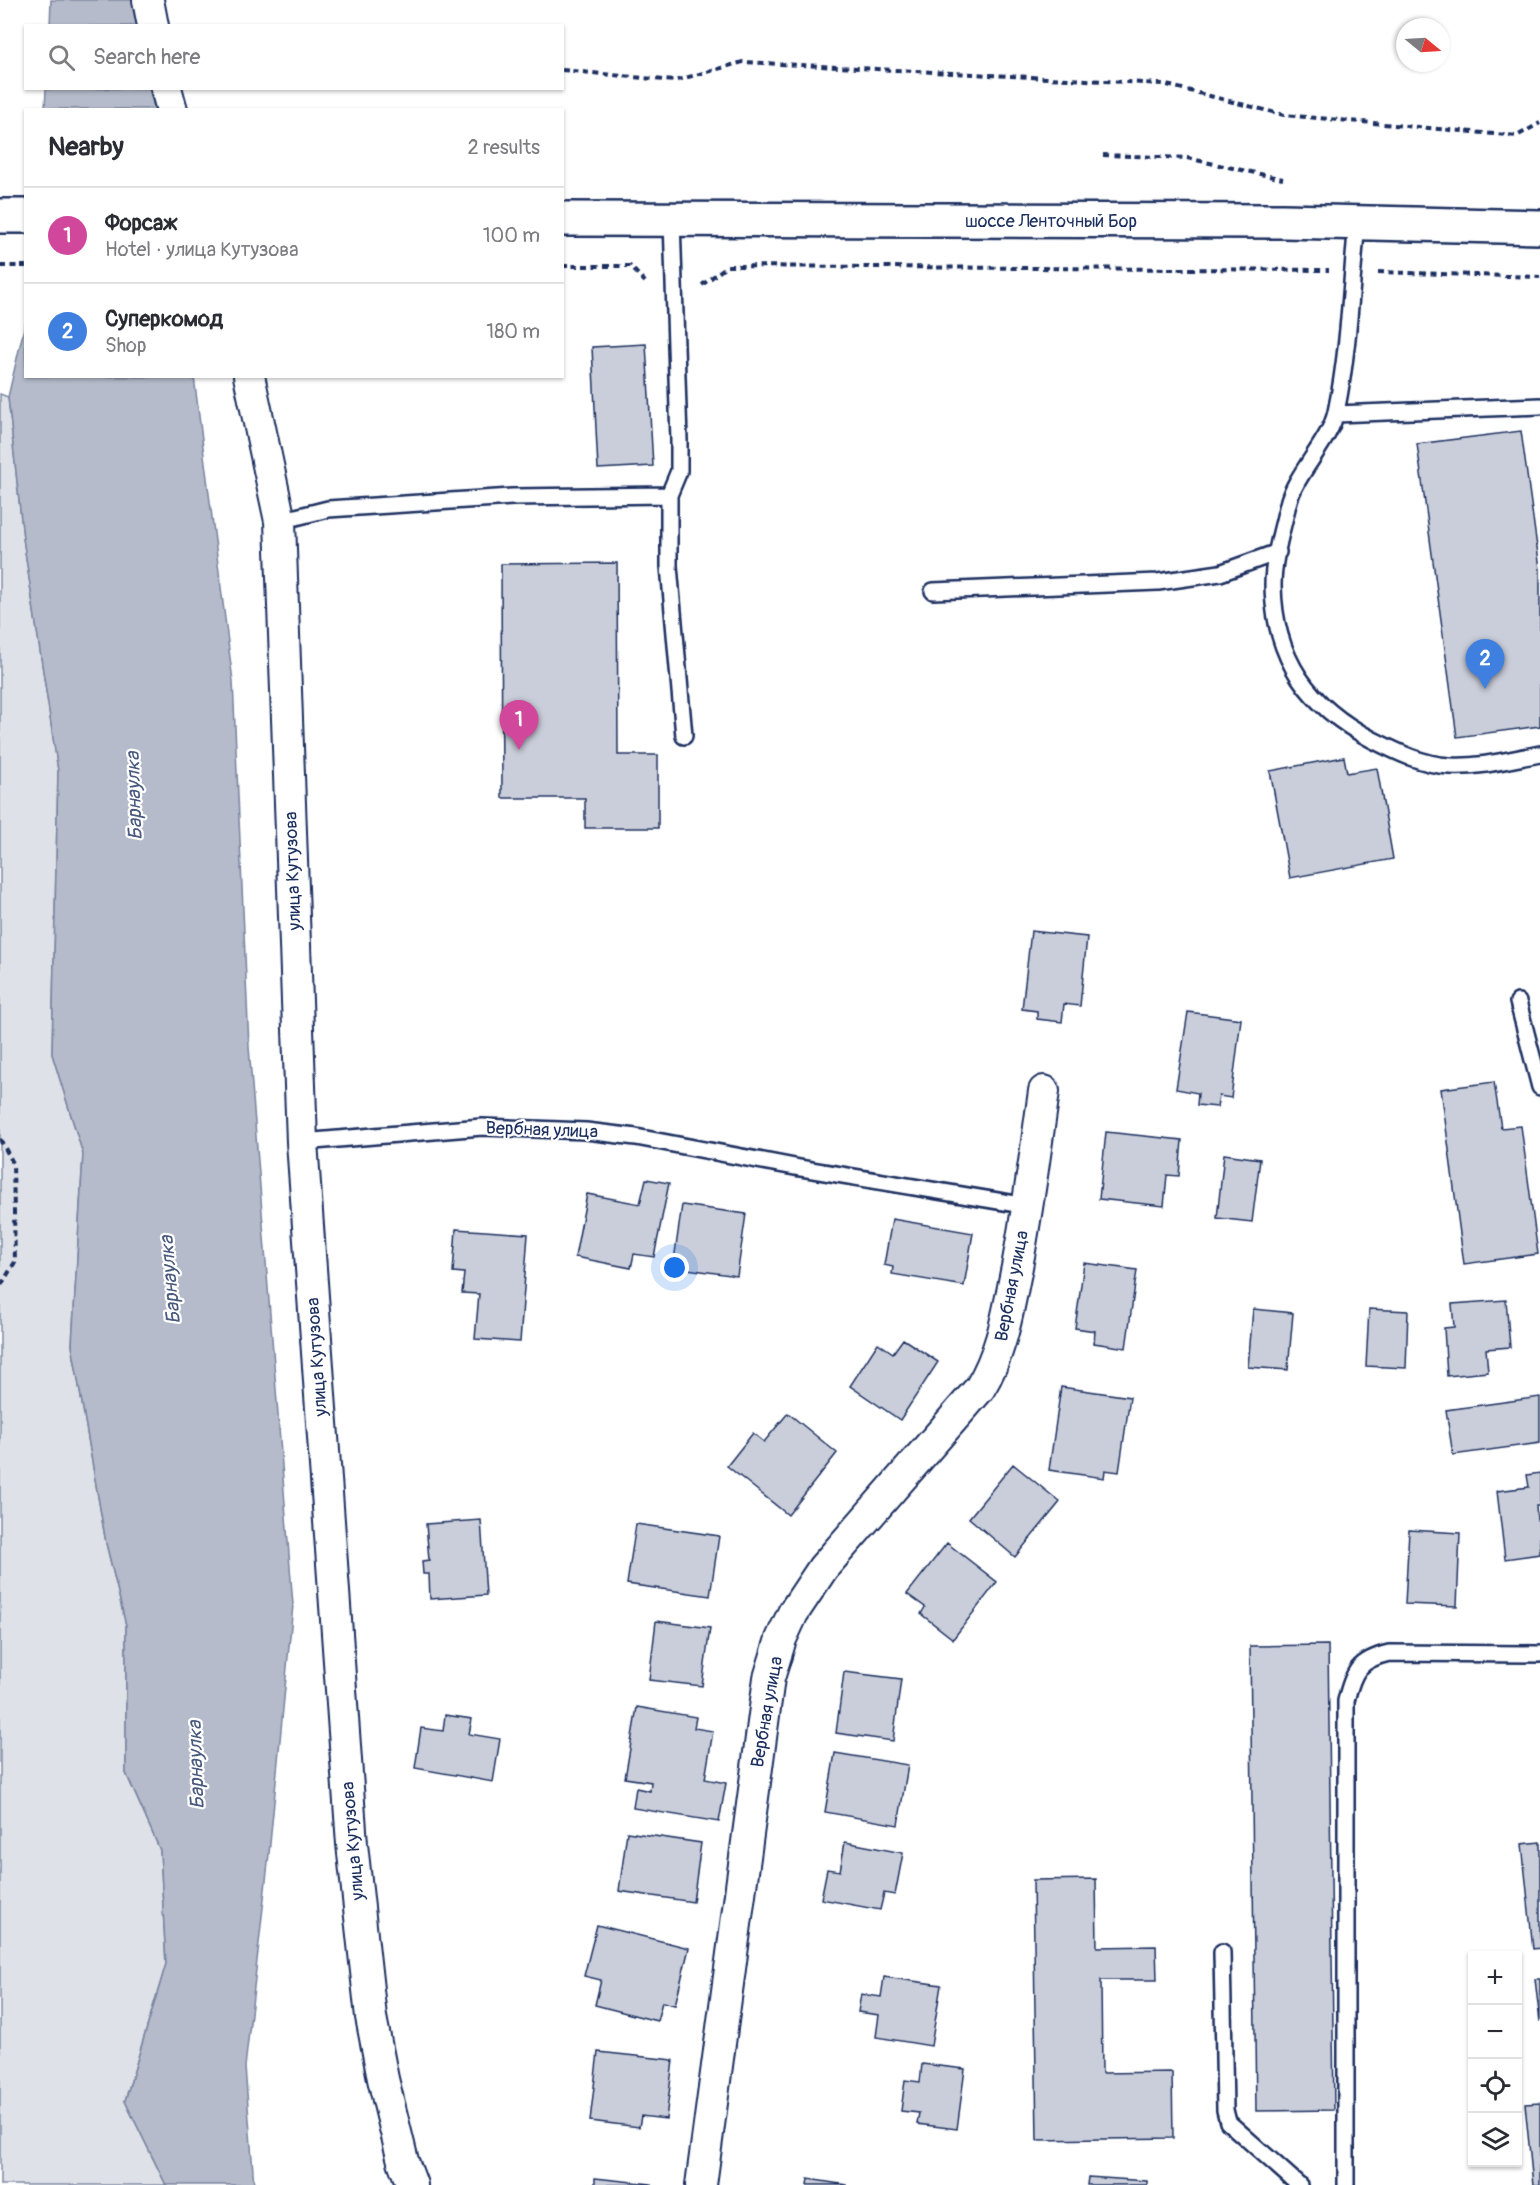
<!DOCTYPE html>
<html lang="en">
<head>
<meta charset="utf-8">
<style>
	:root { --surface:#fff; --page:#f2f2f3; --text:#2b2b33; --muted:#7c7c81; --line:#e1e1e2; --accent:#1a73e8 }
	body { margin:0; font-family:Pangolin,sans-serif; background:var(--page); color:var(--text) }
	.controls { position:absolute; right:18px; bottom:18px; display:grid; overflow:hidden; border-radius:0px; box-shadow:0 2px 4px #0004 }
	.controls button { width:54px; height:54px; display:grid; place-items:center; padding:0; border:0; border-bottom:2px solid var(--line); background:var(--surface); color:var(--text); font:30px sans-serif }
	.compass { position:absolute; left:1396px; top:18px; width:54px; height:54px; border-radius:50%; background:var(--surface); box-shadow:0 2px 4px #0004; rotate:108deg }
	.you { position:absolute; left:675px; top:1268px; width:21px; height:21px; margin:-15px; border:4px solid #fff; border-radius:50%; background:#1a73e8; box-shadow:0 0 0 9px #1a73e833 }
	.badge { display:grid; place-items:center; width:39px; height:39px; border-radius:50%; background:var(--accent); color:#fff; font-size:20px; font-weight:700 }
	.pin { position:absolute; translate:-50% -50px; filter:drop-shadow(0 2px 3px #0008) }
	.pin::after { content:''; position:absolute; top:32px; width:21px; height:18px; background:inherit; clip-path:polygon(0 0,100% 0,50% 100%) }
	.list { margin:0; padding:0; list-style:none }
	h2 { display:flex; justify-content:space-between; align-items:center; height:78px; margin:0; padding:0 24px; font-size:26px }
	h2 small { font-size:20px; font-weight:400; color:var(--muted) }
	.list li { display:grid; grid-template-columns:39px 1fr auto; gap:18px; align-items:center; box-sizing:border-box; height:96px; padding:0 24px; border-top:2px solid var(--line) }
	.list b { display:block; font-size:22px; white-space:nowrap }
	.list p { margin:0; font-size:20px; white-space:nowrap; color:var(--muted) }
	.list em { font-size:20px; font-style:normal; color:var(--muted) }
	.icon { flex:none; width:33px; height:33px; fill:none; stroke:currentColor; stroke-width:2; stroke-linecap:round; stroke-linejoin:round }
	.map { position:relative; flex:none; width:1540px; height:2185px; overflow:hidden }
	.search { position:absolute; background:var(--surface); box-shadow:0 2px 4px #0004; left:24px; top:24px; width:540px; height:66px; display:flex; align-items:center; gap:15px; box-sizing:border-box; padding:0 21px; border-radius:0px; color:var(--muted); font-size:22px }
	.panel { position:absolute; background:var(--surface); box-shadow:0 2px 4px #0004; left:24px; top:108px; width:540px; height:270px; border-radius:0px }
	.map>svg:first-child { display:block }
	.green { fill:#dee1e7; stroke:#7c88a2; stroke-width:1.5 }
	.water { fill:#b5bbca; stroke:#77839f; stroke-width:1.5 }
	.building { fill:#caceda; stroke:#1b2f5e; stroke-width:1.5 }
	.lines { fill:none; stroke-linecap:round; stroke-linejoin:round }
	.lane-casing { stroke:#1b2f5e; stroke-width:20 }
	.street-casing { stroke:#1b2f5e; stroke-width:34 }
	.highway-casing { stroke:#1b2f5e; stroke-width:38 }
	.path { stroke:#1b2f5e; stroke-width:4; stroke-dasharray:6 4.5; stroke-linecap:butt }
	.lane { stroke:#fff; stroke-width:15 }
	.street { stroke:#fff; stroke-width:30 }
	.highway { stroke:#fff; stroke-width:33 }
	.labels { text-anchor:middle; dominant-baseline:central; stroke-width:4.5; stroke-linejoin:round; paint-order:stroke }
	.street-label { font-size:18px; fill:#1b2f5e; stroke:#fff }
	.water-label { font-size:20px; font-style:italic; fill:#49597e; stroke:#fff }
</style>
</head>
<body>
<div class="map">
<svg width="1540" height="2185" viewBox="0 0 1540 2185">
	<rect width="100%" height="100%" fill="#fff"/>
	<filter id="ink" filterUnits="userSpaceOnUse"><feTurbulence type="fractalNoise" baseFrequency=".0167" numOctaves="2"/><feDisplacementMap in="SourceGraphic" scale="12" xChannelSelector="R" yChannelSelector="G"/><feConvolveMatrix kernelMatrix="1 2 1 2 8 2 1 2 1" color-interpolation-filters="sRGB"/></filter>
	<g filter="url(#ink)">
		<!-- green -->
		<path class="green" d="M0 394 8 397 23 538 58 770 52 1054 83 1154 72 1345 106 1543 126 1625V1773L160 1850 166 1964 125 2101 166 2185H0Z"/>
		<!-- water -->
		<path class="water" d="M51 0H135L139 26H50Z
			M150 88 154 109H45L46 89Z
			M25 324 26 376 194 377 233 681 249 1047 293 1605 269 1854 245 2067 254 2185H166L125 2101 166 1964 160 1850 126 1773V1625L106 1543 72 1345 83 1154 52 1054 58 771 23 538 8 397Z"/>
		<!-- building -->
		<path class="building" d="M646 344 653 466 598 469 592 347Z
			M1521 431 1540 569V726L1457 737 1417 444Z
			M617 563 618 755H658V828H585V798H502L501 564Z
			M1344 757 1347 773 1377 768 1393 859 1290 878 1270 771Z
			M1031 931 1087 937 1080 1006 1064 1004 1062 1022 1037 1019V1011L1022 1009Z
			M1188 1012 1241 1019 1231 1098 1219 1096 1217 1107 1197 1105 1198 1093 1176 1089Z
			M1494 1082 1501 1128 1521 1126 1538 1254 1464 1264 1441 1089Z
			M1106 1132 1182 1140 1179 1176 1167 1175 1164 1206 1099 1199Z
			M1224 1154 1260 1159 1252 1222 1217 1218Z
			M646 1179 669 1183 654 1257 634 1254 631 1268 575 1257 587 1194 640 1204Z
			M682 1205 746 1214 737 1276 673 1267Z
			M892 1219 973 1233 964 1286 892 1274 893 1267 884 1265Z
			M456 1229 528 1234 520 1342 475 1339 479 1294 462 1293 464 1273 453 1272Z
			M1084 1263 1137 1270 1126 1348 1094 1343 1095 1331 1075 1328Z
			M1506 1300 1510 1347 1486 1349 1488 1372 1447 1376 1444 1328 1454 1327 1452 1304Z
			M1253 1309 1293 1313 1288 1370 1248 1367Z
			M1369 1309 1408 1311 1406 1368 1366 1366Z
			M903 1339 938 1362 900 1420 850 1386 878 1343 893 1353Z
			M1061 1387 1130 1397 1119 1472 1105 1470 1104 1478 1049 1470Z
			M1540 1397V1443L1453 1455 1446 1410Z
			M788 1413 837 1453 788 1515 727 1466 753 1433 764 1442Z
			M1013 1464 1060 1502 1015 1557 969 1518Z
			M1540 1473V1506H1536L1537 1520H1540V1554L1505 1559 1497 1491 1529 1487 1527 1475Z
			M481 1520 486 1595 430 1599 429 1574H423L422 1561 429 1560 426 1524Z
			M636 1524 719 1536 710 1596 627 1584Z
			M1409 1530 1460 1533 1457 1606 1405 1604Z
			M947 1543 997 1582 953 1639 921 1614 925 1607 907 1594Z
			M656 1621 710 1628 702 1686 649 1680Z
			M1328 1645 1334 2110 1256 2111 1250 1646Z
			M844 1672 901 1679 893 1741 836 1733Z
			M637 1707 696 1717 694 1728 713 1731 705 1779 726 1783 719 1822 633 1808 636 1788 650 1791 651 1782 625 1778Z
			M445 1715 472 1719 469 1734 500 1739 493 1782 415 1768 421 1728 443 1731Z
			M835 1753 908 1765 898 1825 825 1812Z
			M627 1832 701 1843 693 1902 619 1891Z
			M845 1842 903 1853 895 1895 884 1893 880 1910 821 1899 827 1869 840 1871Z
			M1540 1842V1948L1533 1949 1522 1844Z
			M1096 1879 1097 1947 1156 1946 1157 1980H1101L1102 2073 1172 2072 1173 2138 1037 2140 1033 1880Z
			M597 1925 689 1948 675 2005 662 2002 657 2021 595 2005 601 1980 584 1976Z
			M884 1977 941 1985 931 2046 876 2037 879 2015 858 2012 861 1994 881 1997Z
			M1535 1979H1540V2022Z
			M598 2052 673 2060 666 2119 641 2116 639 2127 590 2121Z
			M922 2064 965 2069 957 2129 917 2124 919 2113 901 2111 905 2080 920 2082Z
			M1540 2103V2185H1533L1525 2104Z
			M1088 2177 1147 2181V2185H1087Z
			M595 2178 651 2184V2185H595Z
			M808 2179 847 2185H807Z"/>
		<g class="lines">
			<!-- lane casing -->
			<g class="lane-casing">
				<path id="lane" d="M1357 222C1351 284 1349 350 1336 412 1330 441 1295 474 1288 504 1282 530 1273 559 1273 585 1274 659 1309 707 1373 740 1397 752 1423 765 1450 766 1480 768 1511 759 1540 754
					M1336 414 1540 406
					M669 495V566L684 736
					M280 521 328 509 512 497 669 495 679 471V440L672 220
					M933 591 1158 582 1220 573 1278 552
					M1518 1002 1540 1087
					M302 1142 482 1127 586 1131 636 1137 800 1168 1028 1206
					M1222 1952 1225 2110 1228 2122 1299 2185
					M1346 2185V1701C1353 1671 1359 1660 1389 1653L1540 1654"/>
			</g>
			<!-- street casing -->
			<g class="street-casing">
				<path id="street" d="M148 0 153 26
					M166 88 172 110
					M249 376 280 521 302 1142 352 1844 371 2017 383 2079 403 2161 412 2185
					M701 2185 769 1678 781 1639 793 1613 823 1568 980 1388C1003 1350 1008 1310 1017 1267 1028 1208 1036 1150 1044 1091"/>
			</g>
			<!-- highway casing -->
			<g class="highway-casing">
				<path id="highway" d="M0 216H26
					M562 219 1283 221 1540 227"/>
			</g>
			<!-- path -->
			<path class="path" d="M562 70 674 81 743 62 1163 84 1284 115 1517 136 1540 123
				M1103 155 1187 158 1283 179
				M0 266H26
				M562 266H630L647 284
				M1378 272 1540 277
				M702 285 727 266 1329 270
				M0 1139 13 1163 15 1262 0 1287"/>
			<!-- lane -->
			<use href="#lane" class="lane"/>
			<!-- street -->
			<use href="#street" class="street"/>
			<!-- highway -->
			<use href="#highway" class="highway"/>
		</g>
	</g>
	<g class="labels">
		<!-- street labels -->
		<g class="street-label">
			<text x="1051" y="221">шоссе Ленточный Бор</text>
			<text transform="translate(293 871) rotate(-92)">улица Кутузова</text>
			<text transform="translate(542 1130) rotate(2)">Вербная улица</text>
			<text transform="translate(1012 1286) rotate(-79)">Вербная улица</text>
			<text transform="translate(317 1357) rotate(-94)">улица Кутузова</text>
			<text transform="translate(767 1712) rotate(-80)">Вербная улица</text>
			<text transform="translate(353 1841) rotate(-95)">улица Кутузова</text>
		</g>
		<!-- water labels -->
		<g class="water-label">
			<text transform="translate(134 796) rotate(-92)">Барнаулка</text>
			<text transform="translate(170 1280) rotate(-95)">Барнаулка</text>
			<text transform="translate(196 1765) rotate(-92)">Барнаулка</text>
		</g>
	</g>
</svg>
<div class="controls">
<button>+</button>
<button>−</button>
<button><svg class="icon" aria-label="locate" viewBox="0 0 24 24"><circle cx="12" cy="12" r="6"/><path d="M12 2v4M12 18v4M2 12h4M18 12h4"/></svg></button>
<button><svg class="icon" aria-label="layers" viewBox="0 0 24 24"><path d="M12 4l9 5-9 5-9-5zM3 14l9 5 9-5"/></svg></button>
</div>
<svg class="compass" viewBox="-18 -18 36 36"><path d="M0-13l5 13h-10z" fill="#e53935"/><path d="M0 13l5-13h-10z" fill="#7c7c81"/></svg>
<div class="you"></div>
<div class="pin badge" style="left:519px;top:750px;background:#d1479c">1</div>
<div class="pin badge" style="left:1485px;top:689px;background:#3f7fe0">2</div>
<div class="search"><svg class="icon" aria-label="search" viewBox="0 0 24 24"><circle cx="10" cy="10" r="6"/><path d="M15 15l6 6"/></svg>Search here</div>
<section class="panel">
<h2>Nearby<small>2 results</small></h2>
<ul class="list">
<li><span class="badge" style="background:#d1479c">1</span><div><b>Форсаж</b><p>Hotel · улица Кутузова</p></div><em>100 m</em></li>
<li><span class="badge" style="background:#3f7fe0">2</span><div><b>Суперкомод</b><p>Shop</p></div><em>180 m</em></li>
</ul>
</section>
</div>
</body>
</html>
